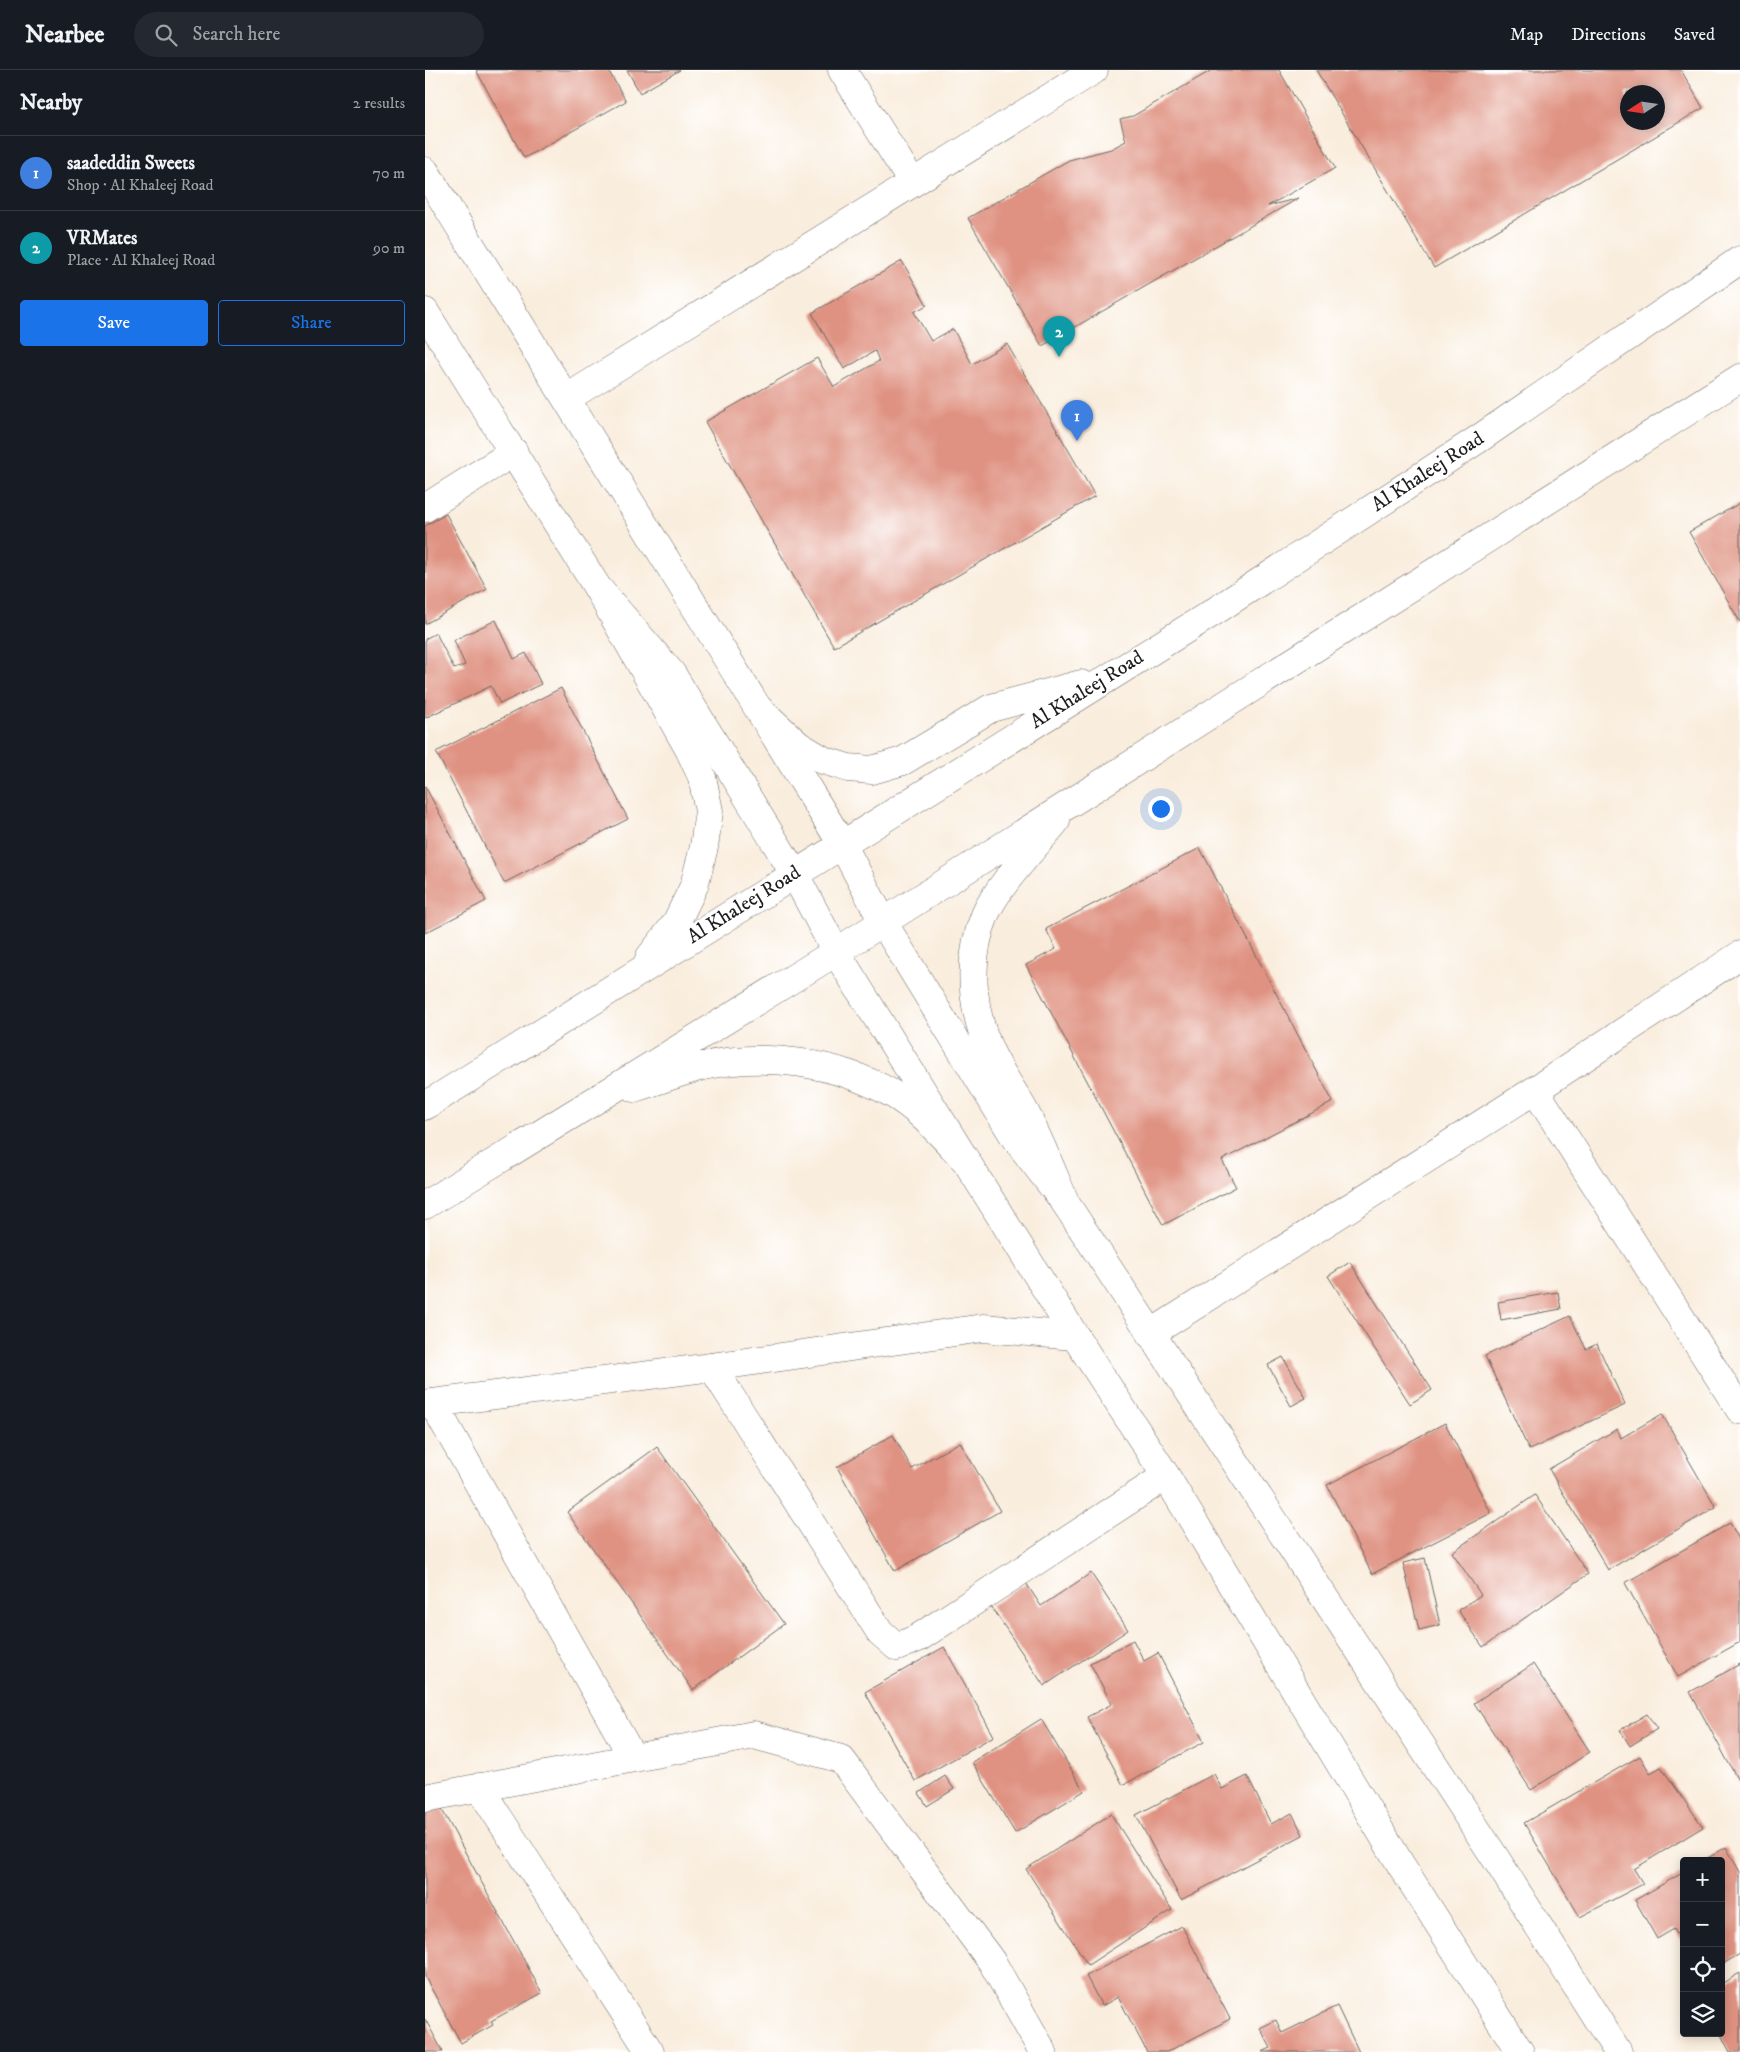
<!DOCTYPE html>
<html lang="en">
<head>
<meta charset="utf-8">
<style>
	:root { --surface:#171b24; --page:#242831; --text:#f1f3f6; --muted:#9ea1a6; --line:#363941; --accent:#1a73e8 }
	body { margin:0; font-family:"IM FELL DW Pica",serif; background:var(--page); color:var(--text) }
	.controls { position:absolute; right:15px; bottom:15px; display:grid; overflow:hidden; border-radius:5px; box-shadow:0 2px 12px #0003 }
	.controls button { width:45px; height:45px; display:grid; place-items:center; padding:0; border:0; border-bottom:1px solid var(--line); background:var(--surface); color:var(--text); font:25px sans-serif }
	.compass { position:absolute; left:1195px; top:15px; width:45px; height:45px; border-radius:50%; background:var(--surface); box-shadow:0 2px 12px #0003; rotate:258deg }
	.you { position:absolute; left:735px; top:738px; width:18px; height:18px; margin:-12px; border:4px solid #fff; border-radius:50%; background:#1a73e8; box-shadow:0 0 0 8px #1a73e833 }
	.badge { display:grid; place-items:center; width:32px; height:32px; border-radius:50%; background:var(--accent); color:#fff; font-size:16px; font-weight:700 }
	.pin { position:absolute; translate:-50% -41px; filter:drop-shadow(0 1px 2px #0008) }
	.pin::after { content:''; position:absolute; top:26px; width:18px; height:15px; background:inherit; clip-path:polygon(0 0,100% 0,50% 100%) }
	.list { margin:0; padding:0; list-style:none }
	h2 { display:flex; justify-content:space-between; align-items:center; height:65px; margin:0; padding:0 20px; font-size:21px }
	h2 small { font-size:16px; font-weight:400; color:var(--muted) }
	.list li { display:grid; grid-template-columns:32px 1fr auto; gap:15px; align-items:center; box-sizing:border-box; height:75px; padding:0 20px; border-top:1px solid var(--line) }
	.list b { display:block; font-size:19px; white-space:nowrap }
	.list p { margin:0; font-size:16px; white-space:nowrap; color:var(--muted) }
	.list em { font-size:16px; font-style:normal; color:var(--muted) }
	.actions { display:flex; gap:10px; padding:15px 20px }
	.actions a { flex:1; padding:11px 0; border:1px solid var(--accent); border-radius:5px; text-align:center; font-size:18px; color:var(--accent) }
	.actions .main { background:var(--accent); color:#fff }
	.icon { flex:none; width:28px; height:28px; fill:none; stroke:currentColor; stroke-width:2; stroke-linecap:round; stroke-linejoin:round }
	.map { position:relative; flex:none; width:1315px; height:1982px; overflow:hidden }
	header { display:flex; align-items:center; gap:30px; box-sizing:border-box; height:70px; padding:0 25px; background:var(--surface); border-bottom:1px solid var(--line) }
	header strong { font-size:24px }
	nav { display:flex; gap:28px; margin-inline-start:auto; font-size:18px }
	.search { width:350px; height:45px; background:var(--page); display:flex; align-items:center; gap:12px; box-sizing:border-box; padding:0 18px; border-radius:28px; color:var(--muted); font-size:19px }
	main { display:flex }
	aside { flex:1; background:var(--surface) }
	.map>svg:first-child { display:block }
	.building { fill:#df9281; fill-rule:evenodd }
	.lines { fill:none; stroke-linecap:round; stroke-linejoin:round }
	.minor-casing { stroke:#696560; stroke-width:29 }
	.major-casing { stroke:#696560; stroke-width:29 }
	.minor { stroke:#fff; stroke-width:28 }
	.major { stroke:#fff; stroke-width:28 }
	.labels { text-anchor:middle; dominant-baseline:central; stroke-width:4; stroke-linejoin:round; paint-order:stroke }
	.street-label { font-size:20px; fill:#1c1c1c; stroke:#fff }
</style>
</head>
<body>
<header>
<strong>Nearbee</strong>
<div class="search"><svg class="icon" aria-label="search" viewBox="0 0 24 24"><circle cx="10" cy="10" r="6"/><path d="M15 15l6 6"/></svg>Search here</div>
<nav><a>Map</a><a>Directions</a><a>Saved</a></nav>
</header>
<main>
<aside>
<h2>Nearby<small>2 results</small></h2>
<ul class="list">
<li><span class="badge" style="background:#3f7fe0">1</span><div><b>saadeddin Sweets</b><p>Shop · Al Khaleej Road</p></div><em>70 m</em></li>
<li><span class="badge" style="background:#0f9aa8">2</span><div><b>VRMates</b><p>Place · Al Khaleej Road</p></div><em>90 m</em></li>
</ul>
<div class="actions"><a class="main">Save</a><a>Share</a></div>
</aside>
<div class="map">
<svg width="1315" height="1982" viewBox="0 0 1315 1982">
	<rect width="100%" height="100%" fill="#fff"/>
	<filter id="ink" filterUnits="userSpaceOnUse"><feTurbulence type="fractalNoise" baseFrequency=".02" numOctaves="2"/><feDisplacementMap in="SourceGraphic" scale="10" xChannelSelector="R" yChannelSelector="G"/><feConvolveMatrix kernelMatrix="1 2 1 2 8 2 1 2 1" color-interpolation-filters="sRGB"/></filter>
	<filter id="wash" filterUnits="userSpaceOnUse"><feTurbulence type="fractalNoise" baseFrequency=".0096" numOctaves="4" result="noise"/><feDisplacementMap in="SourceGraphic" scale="20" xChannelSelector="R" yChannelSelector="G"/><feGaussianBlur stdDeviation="1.12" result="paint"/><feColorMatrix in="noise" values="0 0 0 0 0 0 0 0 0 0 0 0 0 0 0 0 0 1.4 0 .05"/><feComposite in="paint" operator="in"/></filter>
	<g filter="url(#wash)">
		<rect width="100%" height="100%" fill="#f9eddd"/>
		<g id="blocks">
			<!-- building -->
			<path class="building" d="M51 0H183L201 31 99 88Z
				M202 0H255L215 23Z
				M787 0H854L910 98 843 136 874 128 617 276 543 148 644 90 686 79 701 71 695 49 708 46Z
				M891 0H1256L1278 38 1009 198ZM1202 22H1232V52H1202Z
				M477 191 502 235 489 242 506 271 528 259 547 294 582 274 670 426 409 577 280 352 392 288 409 317 454 291 450 281 419 299 387 243Z
				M1315 433V552L1264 462Z
				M21 444 62 519 0 554V456Z
				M71 550 89 589 101 583 116 614 75 634 66 616 0 648V569L11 563 29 599 40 595 29 570Z
				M136 618 203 749 79 813 11 682Z
				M0 716 61 831 0 863Z
				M775 778 908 1032 797 1090 811 1117 738 1155 601 895 631 879 621 859Z
				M925 1192 1007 1320 985 1334 903 1206Z
				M1133 1222 1136 1239 1076 1250 1073 1232Z
				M1145 1246 1161 1279 1172 1274 1200 1335 1104 1380 1060 1286Z
				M858 1287 881 1328 866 1336 843 1295Z
				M1237 1344 1291 1437 1183 1500 1124 1399 1192 1359 1196 1368Z
				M1020 1353 1066 1443 947 1504 902 1415Z
				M468 1365 487 1399 535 1372 575 1441 470 1501 412 1397Z
				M232 1377 359 1554 268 1620 142 1442Z
				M1110 1425 1163 1504 1058 1577 1033 1540 1056 1525 1027 1482Z
				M1305 1453 1315 1471V1572L1253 1607 1200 1513Z
				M1000 1488 1015 1555 994 1560 978 1493Z
				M666 1503 703 1560 619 1616 566 1536 601 1513 616 1536Z
				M708 1570 719 1591 733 1583 779 1672 698 1715 662 1647 687 1634 665 1593Z
				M519 1577 569 1666 490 1711 440 1622Z
				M1108 1594 1165 1682 1106 1720 1049 1633Z
				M1315 1594V1714L1265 1622Z
				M1222 1644 1232 1659 1205 1676 1195 1660Z
				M616 1649 659 1721 590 1763 547 1692Z
				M1215 1686 1225 1703 1236 1697 1278 1757 1209 1799 1218 1814 1155 1847 1099 1753Z
				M789 1704 797 1719 822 1706 846 1754 867 1743 878 1765 756 1830 711 1745Z
				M520 1706 529 1719 502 1736 494 1723Z
				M10 1727 117 1923 66 1951 68 1955 36 1973 0 1907V1732Z
				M686 1744 747 1840 663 1895 601 1799Z
				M1301 1777 1315 1802V1884L1296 1895V1791H1278Z
				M1259 1802V1876L1249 1859 1232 1869 1210 1830Z
				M757 1856 805 1949 742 1982H722L693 1927 677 1936 661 1906Z
				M1315 1903V1982H1305L1295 1963 1296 1914Z
				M912 1936 934 1982H837L846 1978 835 1958 851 1950 857 1963Z
				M0 1949 18 1982H0Z"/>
		</g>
	</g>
	<g filter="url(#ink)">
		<use href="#blocks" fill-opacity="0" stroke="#696560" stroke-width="1"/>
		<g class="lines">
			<!-- minor casing -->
			<g class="minor-casing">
				<path id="minor" d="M417 0 487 112
					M0 101 417 774 458 852 590 1068 641 1134 1073 1792 1193 1982
					M0 242 172 517 247 604 369 803 411 882 650 1266 741 1406 976 1795 1095 1982
					M142 328 669 0
					M0 438 89 382
					M1110 1020 1315 1340
					M725 1264 1110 1020 1315 885
					M287 1297 455 1562 472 1577 493 1568 741 1406
					M8 1333 208 1688
					M54 1717 225 1982
					M0 1728 329 1665 416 1689 567 1892 618 1982"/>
			</g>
			<!-- major casing -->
			<g class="major-casing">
				<path id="major" d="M172 517 264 679 277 707 284 741 279 777 269 816 251 853 224 888
					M333 638 373 675 398 690 423 698 447 700 478 691 566 638 656 614
					M631 751C611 776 572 816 560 845 542 888 546 939 565 981 576 1005 593 1027 604 1050 618 1078 629 1106 641 1134
					M209 1018C232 1011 255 1002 278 996 341 982 410 992 466 1023 496 1040 519 1068 542 1092
					M0 1036 787 543 1055 368 1315 190
					M0 1135 411 882 1315 308
					M0 1334 287 1297 558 1258 650 1266"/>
			</g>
			<!-- minor -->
			<use href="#minor" class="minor"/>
			<!-- major -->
			<use href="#major" class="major"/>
		</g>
	</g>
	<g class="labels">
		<!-- street labels -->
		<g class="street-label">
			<text transform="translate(1003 402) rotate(-33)">Al Khaleej Road</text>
			<text transform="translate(662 620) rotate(-32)">Al Khaleej Road</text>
			<text transform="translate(319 835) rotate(-32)">Al Khaleej Road</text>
		</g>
	</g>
</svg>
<div class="controls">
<button>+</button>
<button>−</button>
<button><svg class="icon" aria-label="locate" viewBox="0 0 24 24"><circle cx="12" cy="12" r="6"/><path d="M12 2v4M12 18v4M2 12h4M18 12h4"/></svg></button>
<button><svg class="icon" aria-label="layers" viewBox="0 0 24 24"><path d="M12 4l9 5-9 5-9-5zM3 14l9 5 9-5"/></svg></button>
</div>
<svg class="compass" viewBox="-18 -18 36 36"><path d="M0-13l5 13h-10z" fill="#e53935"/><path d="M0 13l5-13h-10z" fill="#9ea1a6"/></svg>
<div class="you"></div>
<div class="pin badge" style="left:652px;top:371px;background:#3f7fe0">1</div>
<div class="pin badge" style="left:634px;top:287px;background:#0f9aa8">2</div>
</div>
</main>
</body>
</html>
